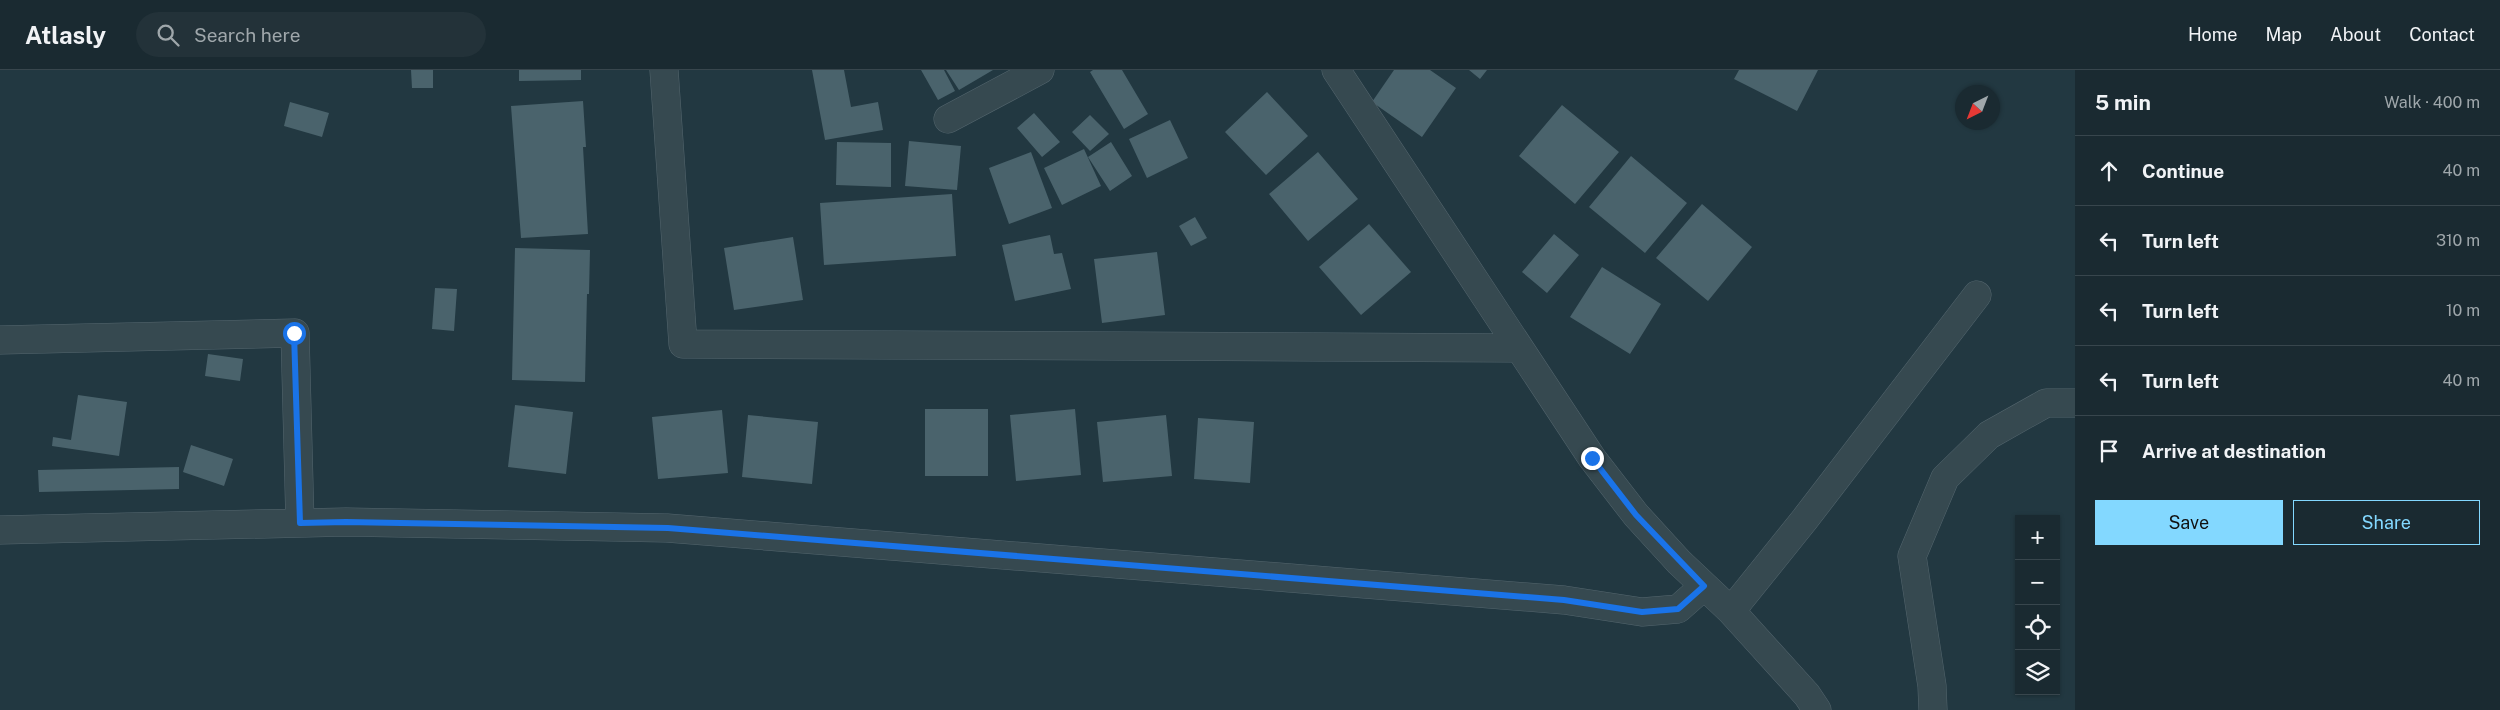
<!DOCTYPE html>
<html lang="en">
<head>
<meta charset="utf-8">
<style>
	:root { --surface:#1a2a31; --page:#233239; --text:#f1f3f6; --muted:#9fa7ab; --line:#38464d; --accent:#83d8ff }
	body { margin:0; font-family:"Public Sans",sans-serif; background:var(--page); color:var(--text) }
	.controls { position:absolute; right:15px; bottom:15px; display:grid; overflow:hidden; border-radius:0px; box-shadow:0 1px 4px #0004 }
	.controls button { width:45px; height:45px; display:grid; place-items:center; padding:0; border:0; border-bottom:1px solid var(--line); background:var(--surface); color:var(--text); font:25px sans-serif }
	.compass { position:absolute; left:1955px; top:15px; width:45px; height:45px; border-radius:50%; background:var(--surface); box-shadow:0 1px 4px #0004; rotate:222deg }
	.stop { position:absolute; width:15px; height:15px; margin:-11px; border:4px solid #1a73e8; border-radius:50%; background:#fff }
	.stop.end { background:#1a73e8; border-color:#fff; box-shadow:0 1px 5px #0008 }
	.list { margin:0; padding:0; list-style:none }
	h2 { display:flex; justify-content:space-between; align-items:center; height:65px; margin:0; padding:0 20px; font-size:21px }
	h2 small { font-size:16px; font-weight:400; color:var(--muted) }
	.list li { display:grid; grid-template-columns:32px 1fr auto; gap:15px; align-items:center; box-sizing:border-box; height:70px; padding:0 20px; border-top:1px solid var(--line) }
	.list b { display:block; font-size:19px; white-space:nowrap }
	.list em { font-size:16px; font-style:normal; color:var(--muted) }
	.actions { display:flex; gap:10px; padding:15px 20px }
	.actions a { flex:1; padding:11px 0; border:1px solid var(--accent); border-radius:0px; text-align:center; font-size:18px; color:var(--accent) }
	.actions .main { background:var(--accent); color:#111 }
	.icon { flex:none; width:28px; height:28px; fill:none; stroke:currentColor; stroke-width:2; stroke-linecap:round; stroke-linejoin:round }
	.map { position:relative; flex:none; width:2075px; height:640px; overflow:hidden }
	header { display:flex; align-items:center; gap:30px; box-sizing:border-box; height:70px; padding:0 25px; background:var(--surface); border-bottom:1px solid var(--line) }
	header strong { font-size:24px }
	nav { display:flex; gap:28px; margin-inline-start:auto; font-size:18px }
	.search { width:350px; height:45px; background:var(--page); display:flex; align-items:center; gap:12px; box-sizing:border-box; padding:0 18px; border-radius:28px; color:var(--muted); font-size:19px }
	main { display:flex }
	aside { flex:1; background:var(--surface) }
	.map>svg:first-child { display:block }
	.building { fill:#4a636c }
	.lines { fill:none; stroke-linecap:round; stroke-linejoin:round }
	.minor-casing { stroke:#54666e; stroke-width:29 }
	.minor { stroke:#364950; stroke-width:28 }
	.route { stroke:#1a73e8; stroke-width:6 }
</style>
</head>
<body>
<header>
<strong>Atlasly</strong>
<div class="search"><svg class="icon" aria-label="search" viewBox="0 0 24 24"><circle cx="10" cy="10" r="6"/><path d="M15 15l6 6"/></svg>Search here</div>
<nav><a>Home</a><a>Map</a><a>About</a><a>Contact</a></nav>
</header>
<main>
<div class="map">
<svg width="2075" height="640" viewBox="0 0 2075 640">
	<rect width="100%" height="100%" fill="#223841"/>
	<!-- building -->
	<path class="building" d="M411 0H433V18H412Z
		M519 0H581V10L519 11Z
		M812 0H844L851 37 878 32 883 60 825 70Z
		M921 0H944L955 21 938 30Z
		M946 0H993L959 20Z
		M1093 0H1122L1148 44 1124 59 1090 2Z
		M1394 0H1430L1456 18 1422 67 1372 32Z
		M1469 0H1487L1480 9Z
		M1739 0H1818L1797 41 1734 9Z
		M1267 22 1308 66 1266 105 1225 62Z
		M583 31 586 77H583L588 164 521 168 511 36Z
		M290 32 329 43 322 67 284 56Z
		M1562 35 1619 82 1575 134 1519 86Z
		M1034 43 1060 72 1042 87 1017 58Z
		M1090 45 1109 64 1090 81 1072 62Z
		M1170 50 1188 88 1147 108 1129 69Z
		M909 71 961 76 957 120 905 116Z
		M837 72 891 73V117L836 115Z
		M1111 72 1132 106 1110 121 1088 87Z
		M1084 79 1101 116 1062 135 1044 98Z
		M1031 82 1052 138 1009 154 989 98Z
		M1318 82 1358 129 1308 171 1269 124Z
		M1631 86 1687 133 1645 183 1589 137Z
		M952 124 956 186 824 195 820 133Z
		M1702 134 1752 177 1708 231 1656 188Z
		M1195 147 1207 168 1191 176 1179 156Z
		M1369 154 1411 202 1361 245 1319 197Z
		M1554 164 1579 185 1547 223 1522 202Z
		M1050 165 1054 184 1062 183 1071 219 1015 231 1002 175Z
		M793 167 803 230 734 240 724 178Z
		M515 178 590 180 589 224H587L585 312 512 310Z
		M1157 182 1165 245 1102 253 1094 189Z
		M1602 197 1661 234 1630 284 1570 247Z
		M435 218 457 219 454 261 432 259Z
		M208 284 243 289 240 311 205 306Z
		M78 325 127 332 119 386 52 376 53 367 71 370Z
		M515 335 573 342 566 404 508 397Z
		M925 339H988V406H925Z
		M1075 339 1081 405 1016 411 1010 345Z
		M722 340 728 403 658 409 652 347Z
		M748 345 818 352 812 414 742 407Z
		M1166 345 1172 406 1103 412 1097 352Z
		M1198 348 1254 352 1250 413 1194 409Z
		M191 375 233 389 224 416 183 402Z
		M179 397V419L39 422 38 400Z"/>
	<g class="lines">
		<!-- minor casing -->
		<g class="minor-casing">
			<path id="minor" d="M664 0 683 274 1518 278
				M1336 0 1592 388 1636 445 1679 492 1731 541 1807 625 1817 640
				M948 49 1040 0
				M0 270 295 263 300 453
				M0 460 346 452 667 458 1564 530 1642 542 1678 539 1704 516
				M1731 541 1805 449 1977 225
				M1933 640 1932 616 1912 486 1945 408 1989 365 2046 333H2075"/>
		</g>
		<!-- minor -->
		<use href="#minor" class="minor"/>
	</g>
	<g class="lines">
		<!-- route -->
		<path class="route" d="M294 263 300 453 346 452 668 458 1564 530 1642 542 1678 539 1704 516 1636 445 1592 388"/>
	</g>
</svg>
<div class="controls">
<button>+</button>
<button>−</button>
<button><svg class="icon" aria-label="locate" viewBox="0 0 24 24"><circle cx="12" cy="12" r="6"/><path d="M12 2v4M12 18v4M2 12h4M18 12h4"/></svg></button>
<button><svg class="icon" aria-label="layers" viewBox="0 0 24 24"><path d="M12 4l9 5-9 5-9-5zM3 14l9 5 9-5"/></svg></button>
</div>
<svg class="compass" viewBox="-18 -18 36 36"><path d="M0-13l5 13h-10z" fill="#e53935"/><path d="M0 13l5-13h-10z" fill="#9fa7ab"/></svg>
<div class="stop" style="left:294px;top:263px"></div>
<div class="stop end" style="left:1592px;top:388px"></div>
</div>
<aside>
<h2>5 min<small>Walk · 400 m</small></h2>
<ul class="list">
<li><svg class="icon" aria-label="ahead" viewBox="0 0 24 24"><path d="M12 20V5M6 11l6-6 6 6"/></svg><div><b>Continue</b></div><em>40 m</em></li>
<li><svg class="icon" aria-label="left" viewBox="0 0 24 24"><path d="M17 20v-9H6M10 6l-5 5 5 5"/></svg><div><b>Turn left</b></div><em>310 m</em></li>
<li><svg class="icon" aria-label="left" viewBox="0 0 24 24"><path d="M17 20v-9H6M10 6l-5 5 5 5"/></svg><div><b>Turn left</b></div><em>10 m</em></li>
<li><svg class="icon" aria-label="left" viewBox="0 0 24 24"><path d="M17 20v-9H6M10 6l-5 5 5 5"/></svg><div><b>Turn left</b></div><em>40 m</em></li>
<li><svg class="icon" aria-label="arrive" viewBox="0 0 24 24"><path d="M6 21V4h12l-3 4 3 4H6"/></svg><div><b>Arrive at destination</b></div></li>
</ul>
<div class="actions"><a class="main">Save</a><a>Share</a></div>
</aside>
</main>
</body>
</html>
